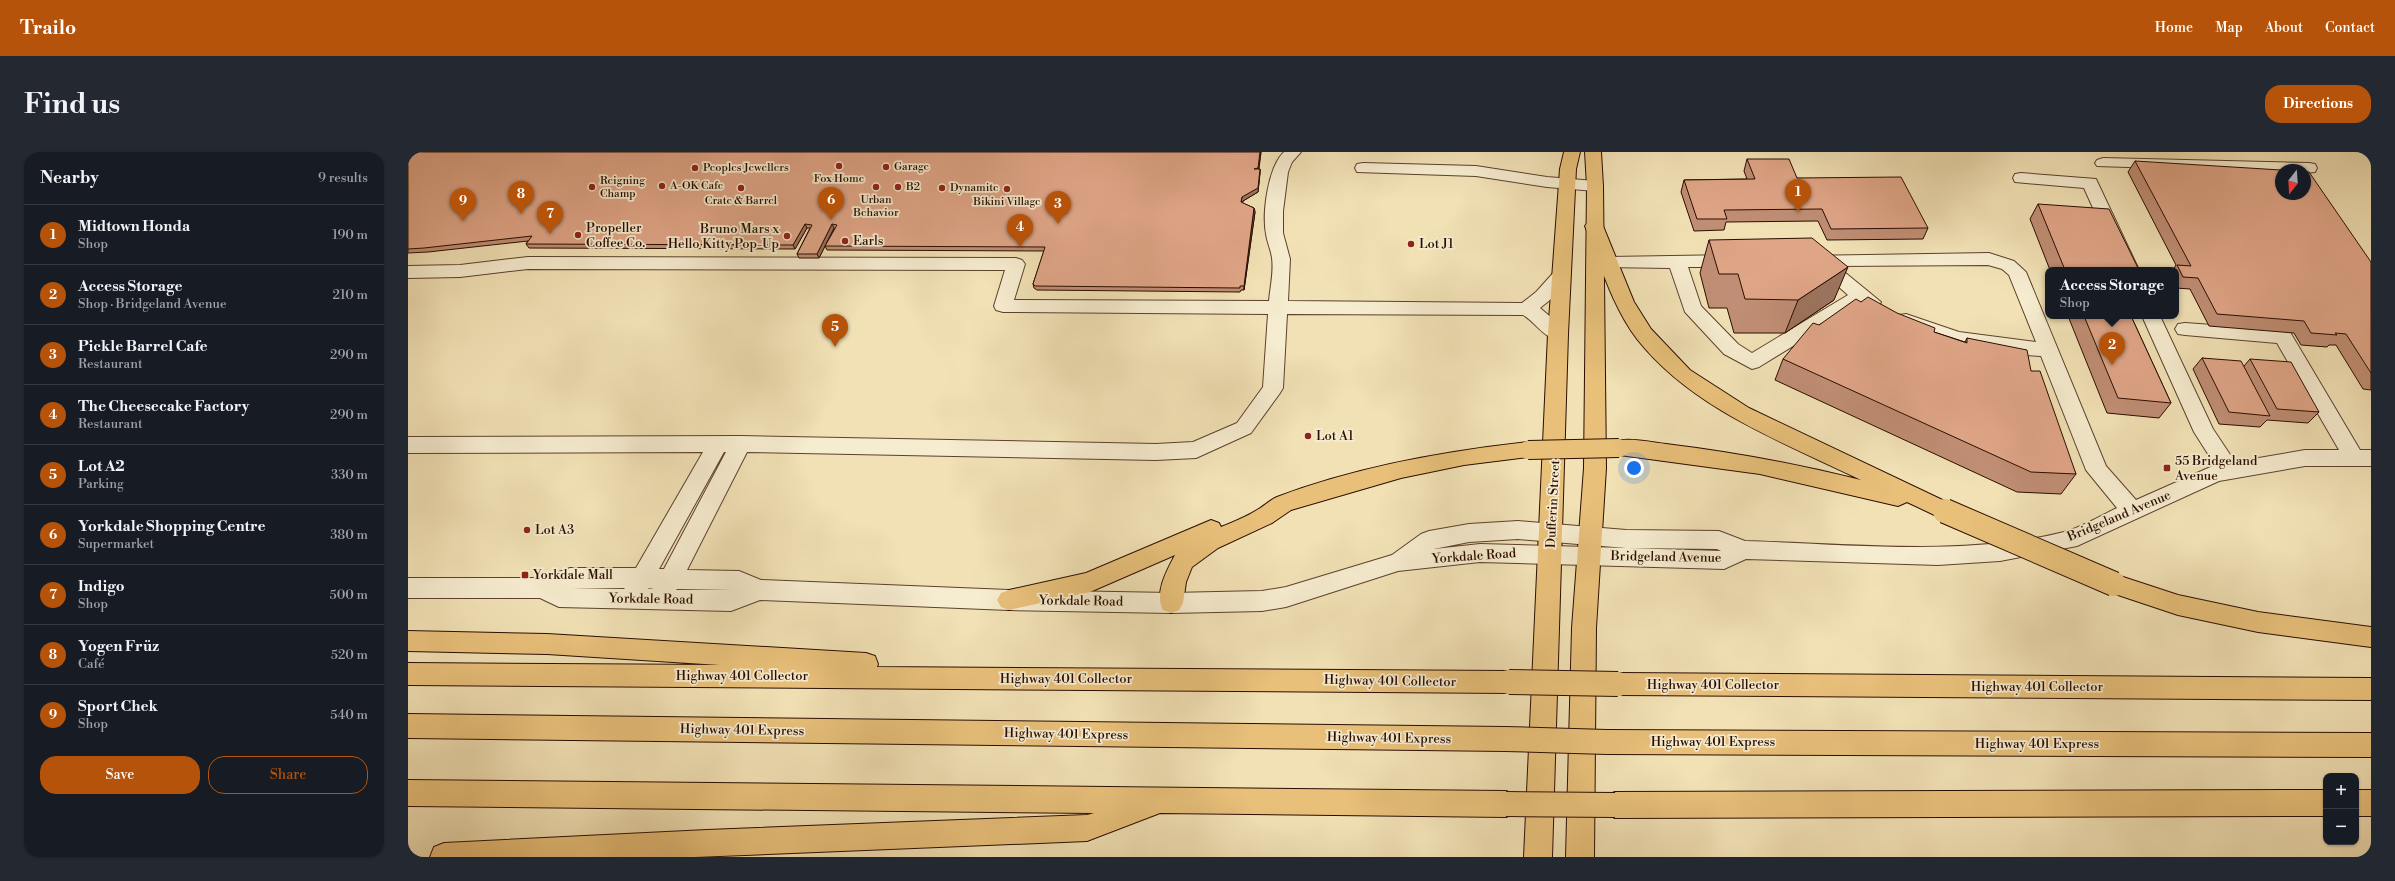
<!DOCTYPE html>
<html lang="en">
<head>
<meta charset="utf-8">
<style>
	:root { --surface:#171b24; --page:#242831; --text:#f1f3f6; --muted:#9ea1a6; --line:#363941; --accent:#b45309 }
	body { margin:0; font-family:"Libre Bodoni",serif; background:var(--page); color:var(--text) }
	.controls { position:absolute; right:12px; bottom:12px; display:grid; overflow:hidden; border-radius:8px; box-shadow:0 1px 3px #0004 }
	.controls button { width:36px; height:36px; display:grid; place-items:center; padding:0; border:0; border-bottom:1px solid var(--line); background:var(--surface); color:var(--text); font:20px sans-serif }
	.compass { position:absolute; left:1867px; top:12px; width:36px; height:36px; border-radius:50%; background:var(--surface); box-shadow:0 1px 3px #0004; rotate:197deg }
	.you { position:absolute; left:1226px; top:316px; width:14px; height:14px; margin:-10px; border:3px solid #fff; border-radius:50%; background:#1a73e8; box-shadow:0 0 0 6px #1a73e833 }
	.badge { display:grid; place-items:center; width:26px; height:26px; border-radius:50%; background:var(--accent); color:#fff; font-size:13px; font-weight:700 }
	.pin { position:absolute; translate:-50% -33px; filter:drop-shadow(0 1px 2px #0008) }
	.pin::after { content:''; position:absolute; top:21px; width:14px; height:12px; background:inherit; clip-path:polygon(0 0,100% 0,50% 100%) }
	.popup { position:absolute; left:1637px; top:115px; width:134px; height:52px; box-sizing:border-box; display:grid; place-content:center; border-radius:8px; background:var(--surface); filter:drop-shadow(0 1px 3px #0005); font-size:13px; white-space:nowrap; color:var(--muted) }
	.popup b { font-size:15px; color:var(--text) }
	.popup::after { content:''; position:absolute; left:50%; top:100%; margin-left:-8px; border:8px solid transparent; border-top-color:var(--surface) }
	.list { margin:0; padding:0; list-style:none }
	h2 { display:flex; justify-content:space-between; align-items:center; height:52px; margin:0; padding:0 16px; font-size:17px }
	h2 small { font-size:13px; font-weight:400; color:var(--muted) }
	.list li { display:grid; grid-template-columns:26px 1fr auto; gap:12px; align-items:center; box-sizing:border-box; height:60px; padding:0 16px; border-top:1px solid var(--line) }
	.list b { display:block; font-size:15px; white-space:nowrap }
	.list p { margin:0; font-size:13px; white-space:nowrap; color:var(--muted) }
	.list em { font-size:13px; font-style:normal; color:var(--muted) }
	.actions { display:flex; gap:8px; padding:12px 16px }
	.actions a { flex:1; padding:9px 0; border:1px solid var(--accent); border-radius:16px; text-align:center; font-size:14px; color:var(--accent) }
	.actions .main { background:var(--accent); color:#fff }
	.map { position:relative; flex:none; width:1963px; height:705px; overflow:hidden; border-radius:16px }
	header { display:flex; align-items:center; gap:24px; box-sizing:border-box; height:56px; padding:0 20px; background:var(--accent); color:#fff }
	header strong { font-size:19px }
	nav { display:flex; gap:22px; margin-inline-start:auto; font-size:14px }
	.intro { display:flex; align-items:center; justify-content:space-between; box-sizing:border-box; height:96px; padding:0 24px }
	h1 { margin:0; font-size:28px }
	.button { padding:10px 18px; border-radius:16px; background:var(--accent); color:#fff; font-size:14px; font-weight:700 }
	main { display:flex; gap:24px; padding:0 24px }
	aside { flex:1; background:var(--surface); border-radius:16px; box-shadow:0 1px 3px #0004 }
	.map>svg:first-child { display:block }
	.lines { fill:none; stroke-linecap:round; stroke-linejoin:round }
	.minor-casing { stroke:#5c412d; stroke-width:2 }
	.major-casing { stroke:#2a0c00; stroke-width:2 }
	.highway-casing { stroke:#2a0c00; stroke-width:2 }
	.minor { fill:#f6eccf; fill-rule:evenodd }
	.major { fill:#e8c07a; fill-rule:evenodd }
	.highway { fill:#e8c07a; fill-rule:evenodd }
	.highway-bridge-far1-casing { stroke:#2a0c00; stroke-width:20; stroke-linecap:butt }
	.highway-bridge-casing { stroke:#2a0c00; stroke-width:26; stroke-linecap:butt }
	.highway-bridge-far1 { stroke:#e8c07a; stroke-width:18 }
	.highway-bridge { stroke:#e8c07a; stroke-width:24 }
	.wall { fill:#c08e74; stroke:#2a0c00 }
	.shaded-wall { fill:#9c745e; stroke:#2a0c00 }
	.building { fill:#dfa587; stroke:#2a0c00 }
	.poi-dot { fill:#8f2418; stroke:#f6eccf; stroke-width:1.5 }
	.labels { text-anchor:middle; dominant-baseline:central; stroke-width:3.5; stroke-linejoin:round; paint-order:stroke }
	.far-poi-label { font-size:11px; fill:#2a0c00; stroke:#f6eccf; text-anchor:start }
	.poi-label { font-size:13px; fill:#2a0c00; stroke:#f6eccf; text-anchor:start }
	.street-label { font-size:13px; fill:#2a0c00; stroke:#f6eccf }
</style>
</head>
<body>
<header>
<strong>Trailo</strong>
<nav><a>Home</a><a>Map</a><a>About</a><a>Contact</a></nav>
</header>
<div class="intro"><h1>Find us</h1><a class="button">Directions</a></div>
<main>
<aside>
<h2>Nearby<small>9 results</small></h2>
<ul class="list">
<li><span class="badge">1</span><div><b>Midtown Honda</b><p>Shop</p></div><em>190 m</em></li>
<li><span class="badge">2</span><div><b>Access Storage</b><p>Shop · Bridgeland Avenue</p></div><em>210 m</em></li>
<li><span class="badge">3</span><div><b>Pickle Barrel Cafe</b><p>Restaurant</p></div><em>290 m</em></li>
<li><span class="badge">4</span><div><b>The Cheesecake Factory</b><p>Restaurant</p></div><em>290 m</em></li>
<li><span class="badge">5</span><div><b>Lot A2</b><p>Parking</p></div><em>330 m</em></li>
<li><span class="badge">6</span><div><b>Yorkdale Shopping Centre</b><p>Supermarket</p></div><em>380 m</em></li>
<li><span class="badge">7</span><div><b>Indigo</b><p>Shop</p></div><em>500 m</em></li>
<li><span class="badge">8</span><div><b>Yogen Früz</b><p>Café</p></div><em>520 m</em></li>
<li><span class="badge">9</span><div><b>Sport Chek</b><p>Shop</p></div><em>540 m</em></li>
</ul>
<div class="actions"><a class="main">Save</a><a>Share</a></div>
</aside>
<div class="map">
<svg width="1963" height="705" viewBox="0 0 1963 705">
	<rect width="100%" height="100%" fill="#f1e1b5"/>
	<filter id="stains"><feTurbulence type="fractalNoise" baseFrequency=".005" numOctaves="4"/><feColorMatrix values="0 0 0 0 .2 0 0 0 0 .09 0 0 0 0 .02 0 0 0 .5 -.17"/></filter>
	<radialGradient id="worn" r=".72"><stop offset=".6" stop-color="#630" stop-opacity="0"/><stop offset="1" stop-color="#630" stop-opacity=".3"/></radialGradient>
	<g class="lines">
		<!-- minor casing -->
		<g class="minor-casing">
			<path id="minor" d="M876 0H893L884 10 880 20 875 59V81L882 107 880 149 1114 151 1128 140 1147 119 1153 117 1159 119 1162 123 1142 148 1132 156 1157 177 1160 182 1157 187C1139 192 1129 171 1115 163L879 162 875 236 872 241 843 281 788 306 748 308 339 300 279 418 331 419 353 428 601 438 763 441 854 439 878 435 984 403 1013 382 1021 379 1061 372 1110 369 1218 378 1311 379 1337 389C1439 392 1557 405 1656 380 1674 375 1692 364 1709 356L1678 318 1633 204 1600 202 1548 193 1491 173 1488 168 1491 163 1498 162 1551 180 1628 190 1601 123 1594 117 1580 113 1429 114 1473 150 1471 154 1464 156 1453 152 1351 215 1344 217 1316 202 1277 160 1262 116 1195 115 1192 111 1195 107 1201 105 1325 103 1331 105 1334 109 1331 113 1325 115H1280L1293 154 1330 192 1344 201 1440 143 1407 114 1396 112 1393 108 1396 104 1581 101 1606 109 1618 120 1698 314 1728 348 1807 313 1786 280 1734 164H1752L1805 277 1827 310 1897 298H1931L1869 191 1777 183 1770 182 1767 177 1770 172 1777 171 1875 178 1882 180 1952 298H1963V314H1897L1811 329 1669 394 1592 409 1530 413 1338 407 1316 417 1072 410 990 419 878 455 854 459 763 461 601 458 352 448 323 459 151 455 132 446H0V426H134L162 416H228L295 300 0 301V285L333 284 748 292 785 290 829 271 855 235 860 162 595 160 588 158 586 154 597 118 120 117 52 125 0 126V114L52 113 120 105 608 106 614 108 617 112 606 148 861 149C862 136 866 120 864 106 863 98 859 90 858 82 854 61 860 15 876 0ZM316 300H318L256 417H251ZM1110 387 1218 396 1072 392 1026 397 1061 390ZM1220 396 1309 397 1313 399ZM163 436H217L216 437ZM241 436H246L240 437ZM269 437 324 438H268Z
				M1695 6 1901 11 1907 12 1909 16 1907 20 1897 21V18H1873V20L1689 14 1687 11 1689 8Z
				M955 11 1068 14 1139 25 1187 29 1193 30 1195 34 1193 38 1187 39 1139 35 1068 24 949 20 947 16 949 12Z
				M1613 21 1688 27 1731 118H1713L1676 36 1607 30 1605 26 1607 22Z"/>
		</g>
		<!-- major casing -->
		<g class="major-casing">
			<path id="major" d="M1156 0H1172L1168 17 1160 182 1144 705H1116L1140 182 1152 17Z
				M1177 0H1193L1195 34 1198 316 1188 476 1186 705H1158L1164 476 1176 316 1179 34Z"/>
		</g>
		<!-- highway casing -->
		<g class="highway-casing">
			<path id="highway" d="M1186 69 1192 70 1195 74 1226 150 1243 177 1282 218 1341 256 1545 353 1548 359 1545 365 1537 368 1499 350 1490 354 1352 322 1204 302 1200 296 1204 290C1220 285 1241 290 1258 292 1324 300 1389 312 1453 328 1375 290 1284 257 1229 187 1204 154 1192 111 1177 74L1180 70Z
				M1120 290 1127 292 1131 298 1127 304 1056 313 993 326 883 358 864 371 810 396 784 415 778 430 775 451 771 458 763 461 755 458C746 441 759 418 767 403L682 440 601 458 593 455 589 448 593 441 601 438 678 421 803 368 811 371 813 375C825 370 838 365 849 358 856 354 862 348 869 345 947 315 1038 299 1120 290Z
				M1706 422 1770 443 1850 460 1963 475V495L1850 480 1770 463 1698 439 1694 432 1698 425Z
				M0 479 139 482 458 501 467 504 470 512 469 515 1101 519 1110 522 1113 530 1110 538 1101 541 0 533V511L312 513 139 502 0 499Z
				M1210 521 1963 526V548L1210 543 1201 540 1198 532 1201 524Z
				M0 562 1097 575 1106 579 1110 587 1106 595 1097 599 0 586Z
				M1199 578 1963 581V605L1199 602 1190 598 1186 590 1190 582Z
				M0 628 1098 639 1107 643 1111 652 1107 661 1098 665 752 661 679 689 287 705H22L26 695 36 691 299 678 679 663 686 661 0 654Z
				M1918 638V664L1207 666 1197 662 1194 653 1197 644 1207 640Z
				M1948 638H1963V664H1948Z"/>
		</g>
		<!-- minor -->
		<use href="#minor" class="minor"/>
		<!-- major -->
		<use href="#major" class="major"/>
		<!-- highway -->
		<use href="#highway" class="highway"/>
		<!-- highway-bridge-far1 casing -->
		<g class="highway-bridge-far1-casing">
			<path id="highway-bridge-far1" d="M1120 298 1211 296"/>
		</g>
		<!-- highway-bridge casing -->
		<g class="highway-bridge-casing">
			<path id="highway-bridge" d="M1537 359 1706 432
				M1101 530 1210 532
				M1097 587 1199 590
				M1098 652 1207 653"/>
		</g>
		<!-- highway-bridge-far1 -->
		<use href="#highway-bridge-far1" class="highway-bridge-far1"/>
		<!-- highway-bridge -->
		<use href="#highway-bridge" class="highway-bridge"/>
	</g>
	<!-- wall -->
	<path class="wall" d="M0 0H853L851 17H852V21L850 40 835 49 834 51 846 56 847 60 836 138H833L832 140 629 138 626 136 625 132 636 99 419 98 417 94 427 77 426 76 411 106H391L389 102 402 76H399L387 97 121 96 118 92 120 89 20 100 0 101Z
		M1339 7 1389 26 1520 76 1515 87 1419 88 1410 69 1318 70 1316 78 1286 79 1273 40 1276 28 1339 27 1336 19Z
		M1727 9 1963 110V238L1955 237 1928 193H1921L1919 195 1893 193 1886 181 1801 174 1782 137 1768 136V118H1765L1768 113 1720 20Z
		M1630 52 1731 118H1642L1622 67Z
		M1301 88 1426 148 1377 181H1326L1319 156H1301L1292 121Z
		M1453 150 1526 180 1557 190 1559 186 1623 219 1668 322 1653 342 1609 340 1367 228 1375 207 1411 173Z
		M1660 164H1737L1736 165 1723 164 1763 251 1751 266 1699 261Z
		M1794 206 1836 214 1842 207 1911 260 1900 271 1859 268 1852 275 1811 272 1785 217Z"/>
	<!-- shaded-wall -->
	<path class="shaded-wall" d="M852 0H853L850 20 847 21Z
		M852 17V21L850 40 835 49 834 54 833 50 834 45Z
		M846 56 847 60 836 138V134Z
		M397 72 399 76 387 97 385 93Z
		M424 72 426 76 411 106 409 102Z
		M1440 115 1426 148 1377 181 1390 148Z"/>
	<!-- building -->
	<path class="building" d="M0 0H852L850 16 846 17H852L850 36 834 45 833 50 846 56 836 134H832V136L627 134 625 132 637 95 417 94 429 73 424 72 409 102H389L404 73 397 72 385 93 118 92 124 84 16 96 0 97Z
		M1339 7H1381L1389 26 1493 25 1520 76 1423 77 1414 57 1316 58 1319 67H1289L1276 28 1347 27Z
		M1727 9 1873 18V42H1897V20H1901L1963 110V221L1938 182 1927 181 1929 183 1903 181 1896 169 1809 162 1790 126 1775 125 1769 113 1783 114Z
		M1630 52 1701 57 1731 118H1657Z
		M1404 86 1440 115 1390 148 1337 147 1330 122H1311L1301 88Z
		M1460 145 1489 161 1527 176 1526 180 1559 191V186L1619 198 1623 219H1632L1668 322 1623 320 1375 207 1405 171 1411 173 1448 147 1453 150Z
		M1676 164H1723L1763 251 1710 246Z
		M1794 206 1833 209 1862 264 1821 260Z
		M1842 207 1883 210 1911 260 1869 257Z"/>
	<!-- markers -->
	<g class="poi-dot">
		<circle cx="431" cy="14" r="4"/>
		<circle cx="478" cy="15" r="4"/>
		<circle cx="287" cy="16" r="4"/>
		<circle cx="254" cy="34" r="4"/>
		<circle cx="184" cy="35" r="4"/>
		<circle cx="468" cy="35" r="4"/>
		<circle cx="490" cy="35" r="4"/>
		<circle cx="333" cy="36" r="4"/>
		<circle cx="534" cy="36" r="4"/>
		<circle cx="599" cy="37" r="4"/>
		<circle cx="170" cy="83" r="4"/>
		<circle cx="379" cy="84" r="4"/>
		<circle cx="437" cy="89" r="4"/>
		<circle cx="1003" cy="92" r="4"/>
		<circle cx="900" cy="284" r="4"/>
		<rect x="1755" y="312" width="8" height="8" rx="2"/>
		<circle cx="119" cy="378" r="4"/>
		<rect x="113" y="419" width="8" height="8" rx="2"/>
	</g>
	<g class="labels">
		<!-- far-poi labels -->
		<g class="far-poi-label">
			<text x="486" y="15">Garage</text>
			<text x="295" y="16">Peoples Jewellers</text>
			<text x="431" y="27" text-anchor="middle">Fox Home</text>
			<text x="192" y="29">Reigning<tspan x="192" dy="13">Champ</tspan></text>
			<text x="262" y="34">A-OK Cafe</text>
			<text x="498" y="35">B2</text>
			<text x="542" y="36">Dynamite</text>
			<text x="468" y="48" text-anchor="middle">Urban<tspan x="468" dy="13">Behavior</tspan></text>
			<text x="333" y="49" text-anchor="middle">Crate &amp; Barrel</text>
			<text x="599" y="50" text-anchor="middle">Bikini Village</text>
		</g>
		<!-- poi labels -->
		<g class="poi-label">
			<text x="178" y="76">Propeller<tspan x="178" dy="15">Coffee Co.</tspan></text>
			<text x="371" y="77" text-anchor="end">Bruno Mars x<tspan x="371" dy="15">Hello Kitty Pop-Up</tspan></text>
			<text x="445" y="89">Earls</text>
			<text x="1011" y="92">Lot J1</text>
			<text x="908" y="284">Lot A1</text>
			<text x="1767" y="309">55 Bridgeland<tspan x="1767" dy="15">Avenue</tspan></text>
			<text x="127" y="378">Lot A3</text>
			<text x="125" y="423">Yorkdale Mall</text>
		</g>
		<!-- street labels -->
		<g class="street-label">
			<text transform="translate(1145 352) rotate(-87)">Dufferin Street</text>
			<text transform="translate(1711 364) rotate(-23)">Bridgeland Avenue</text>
			<text transform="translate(1066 404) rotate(-4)">Yorkdale Road</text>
			<text transform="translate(1258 405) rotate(1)">Bridgeland Avenue</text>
			<text transform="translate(243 447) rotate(1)">Yorkdale Road</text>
			<text transform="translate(673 449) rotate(1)">Yorkdale Road</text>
			<text x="334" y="524">Highway 401 Collector</text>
			<text x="658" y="527">Highway 401 Collector</text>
			<text transform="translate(982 529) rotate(1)">Highway 401 Collector</text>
			<text x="1305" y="533">Highway 401 Collector</text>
			<text x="1629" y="535">Highway 401 Collector</text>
			<text transform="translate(334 578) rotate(1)">Highway 401 Express</text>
			<text transform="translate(658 582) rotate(1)">Highway 401 Express</text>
			<text transform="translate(981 586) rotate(1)">Highway 401 Express</text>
			<text x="1305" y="590">Highway 401 Express</text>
			<text x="1629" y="592">Highway 401 Express</text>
		</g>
	</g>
	<rect width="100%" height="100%" filter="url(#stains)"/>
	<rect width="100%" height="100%" fill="url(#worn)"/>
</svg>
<div class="controls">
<button>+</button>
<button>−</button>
</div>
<svg class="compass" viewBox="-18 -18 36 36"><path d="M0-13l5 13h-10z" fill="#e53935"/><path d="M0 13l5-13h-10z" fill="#9ea1a6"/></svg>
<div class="you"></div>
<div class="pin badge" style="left:1390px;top:60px">1</div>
<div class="pin badge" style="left:1704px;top:213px">2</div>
<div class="popup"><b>Access Storage</b>Shop</div>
<div class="pin badge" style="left:650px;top:72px">3</div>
<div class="pin badge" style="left:612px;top:95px">4</div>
<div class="pin badge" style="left:427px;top:195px">5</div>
<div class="pin badge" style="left:423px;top:68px">6</div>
<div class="pin badge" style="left:142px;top:82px">7</div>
<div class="pin badge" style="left:113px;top:62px">8</div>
<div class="pin badge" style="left:55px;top:69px">9</div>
</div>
</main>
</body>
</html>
